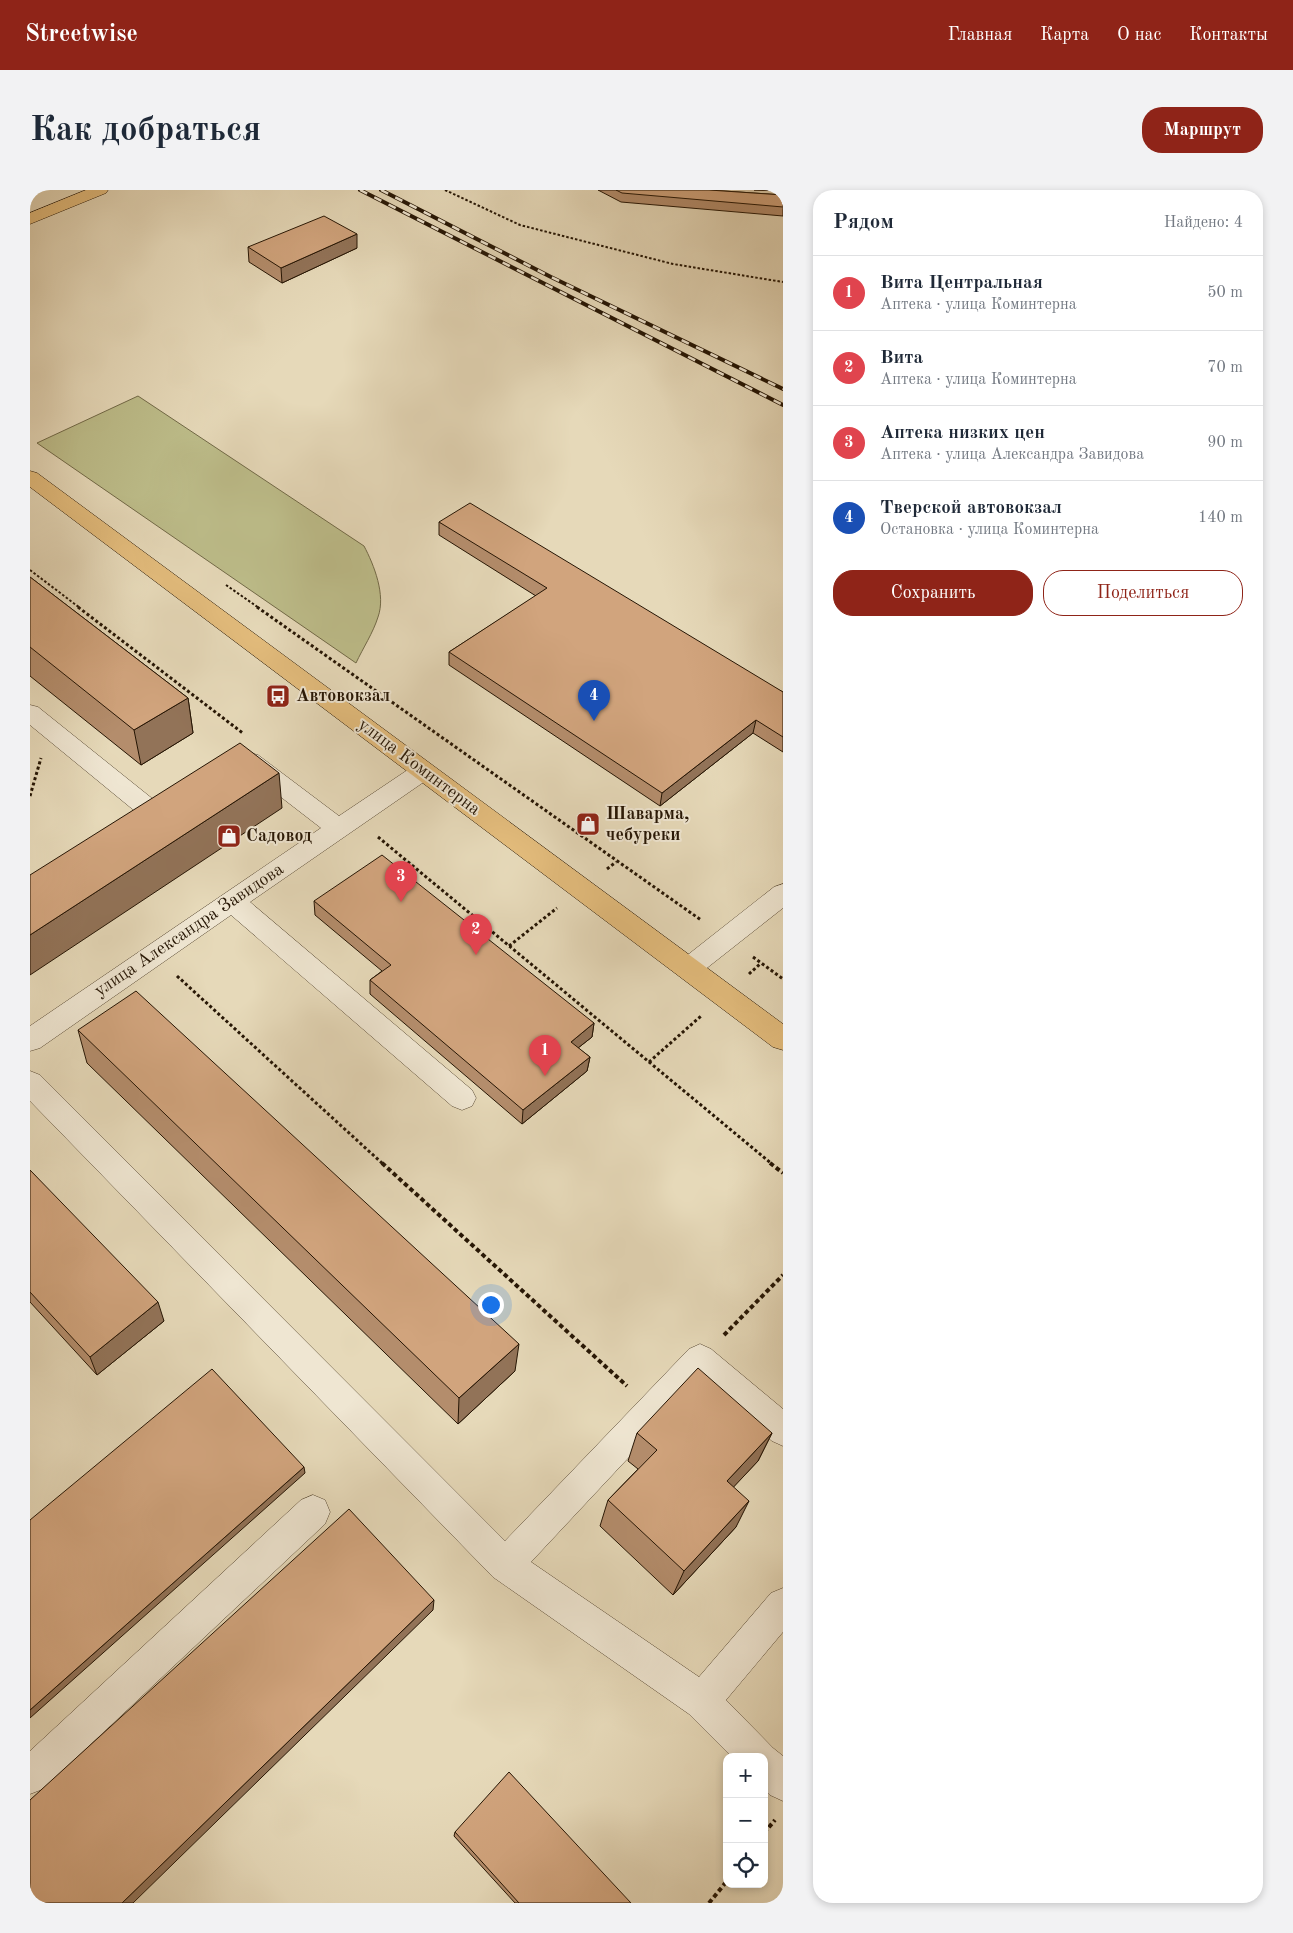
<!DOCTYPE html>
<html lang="ru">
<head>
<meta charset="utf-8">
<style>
	:root { --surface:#fff; --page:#f2f2f3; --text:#1f2937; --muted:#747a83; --line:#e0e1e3; --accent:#8f2418 }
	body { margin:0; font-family:"Old Standard TT",serif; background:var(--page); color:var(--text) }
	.controls { position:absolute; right:15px; bottom:15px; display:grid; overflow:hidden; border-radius:10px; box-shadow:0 2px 8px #0003 }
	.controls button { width:45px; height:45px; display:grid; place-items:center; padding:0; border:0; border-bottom:1px solid var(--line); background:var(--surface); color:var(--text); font:25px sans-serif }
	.you { position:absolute; left:460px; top:1114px; width:18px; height:18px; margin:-12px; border:4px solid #fff; border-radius:50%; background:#1a73e8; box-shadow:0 0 0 8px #1a73e833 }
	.badge { display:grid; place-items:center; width:32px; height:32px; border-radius:50%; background:var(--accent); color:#fff; font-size:16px; font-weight:700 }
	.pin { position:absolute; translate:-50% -41px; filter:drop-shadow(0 1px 2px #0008) }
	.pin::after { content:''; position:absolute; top:26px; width:18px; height:15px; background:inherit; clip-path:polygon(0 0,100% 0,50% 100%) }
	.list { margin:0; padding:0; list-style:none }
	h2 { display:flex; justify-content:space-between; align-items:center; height:65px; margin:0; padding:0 20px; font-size:21px }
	h2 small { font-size:16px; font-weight:400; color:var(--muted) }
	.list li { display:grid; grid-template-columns:32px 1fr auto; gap:15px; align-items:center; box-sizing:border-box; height:75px; padding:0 20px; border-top:1px solid var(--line) }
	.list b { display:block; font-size:19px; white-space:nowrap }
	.list p { margin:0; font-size:16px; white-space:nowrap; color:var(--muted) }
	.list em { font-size:16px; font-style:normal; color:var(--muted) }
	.actions { display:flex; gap:10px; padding:15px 20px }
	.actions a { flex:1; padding:11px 0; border:1px solid var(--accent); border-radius:20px; text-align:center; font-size:18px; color:var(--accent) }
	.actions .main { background:var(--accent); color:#fff }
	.icon { flex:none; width:28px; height:28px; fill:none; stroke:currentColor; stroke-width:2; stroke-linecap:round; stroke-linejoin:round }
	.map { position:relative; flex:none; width:753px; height:1713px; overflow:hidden; border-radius:20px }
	header { display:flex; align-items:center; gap:30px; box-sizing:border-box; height:70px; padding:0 25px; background:var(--accent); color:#fff }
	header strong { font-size:24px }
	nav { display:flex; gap:28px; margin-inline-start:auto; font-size:18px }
	.intro { display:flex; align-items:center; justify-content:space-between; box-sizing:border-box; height:120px; padding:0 30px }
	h1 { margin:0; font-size:35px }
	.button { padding:12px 22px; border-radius:20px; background:var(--accent); color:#fff; font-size:18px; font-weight:700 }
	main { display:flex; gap:30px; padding:0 30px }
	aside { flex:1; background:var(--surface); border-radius:20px; box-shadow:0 2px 8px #0003 }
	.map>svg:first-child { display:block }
	.green { fill:#bdbd8a; stroke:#716947 }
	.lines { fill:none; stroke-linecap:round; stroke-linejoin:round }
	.minor-casing { stroke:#554631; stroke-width:1 }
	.major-casing { stroke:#251504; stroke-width:1 }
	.path-far2 { stroke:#251504; stroke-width:2; stroke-dasharray:2.5 2; stroke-linecap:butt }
	.path-far1 { stroke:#251504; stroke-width:3; stroke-dasharray:3 2.5; stroke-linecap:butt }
	.path { stroke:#251504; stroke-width:4; stroke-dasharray:4.5 3; stroke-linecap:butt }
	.minor { fill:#efe6d2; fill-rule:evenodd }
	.major { fill:#e3bc7c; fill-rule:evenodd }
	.rail-casing { stroke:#251504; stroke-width:4 }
	.rail { stroke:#efe6d2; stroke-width:2.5; stroke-dasharray:8; stroke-linecap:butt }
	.wall { fill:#b48d6c; stroke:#251504 }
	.shaded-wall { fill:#927358; stroke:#251504 }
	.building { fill:#d1a47d; stroke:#251504 }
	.labels { text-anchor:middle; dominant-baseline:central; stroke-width:4; stroke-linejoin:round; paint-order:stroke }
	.poi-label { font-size:18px; font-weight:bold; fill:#251504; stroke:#efe6d2; text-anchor:start }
	.street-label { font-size:18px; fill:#251504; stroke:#efe6d2 }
</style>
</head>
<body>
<header>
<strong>Streetwise</strong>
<nav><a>Главная</a><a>Карта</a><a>О нас</a><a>Контакты</a></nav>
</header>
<div class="intro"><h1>Как добраться</h1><a class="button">Маршрут</a></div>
<main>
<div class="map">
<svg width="753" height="1713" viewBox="0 0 753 1713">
	<rect width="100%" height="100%" fill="#e6d9b9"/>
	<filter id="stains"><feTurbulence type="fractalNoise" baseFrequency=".004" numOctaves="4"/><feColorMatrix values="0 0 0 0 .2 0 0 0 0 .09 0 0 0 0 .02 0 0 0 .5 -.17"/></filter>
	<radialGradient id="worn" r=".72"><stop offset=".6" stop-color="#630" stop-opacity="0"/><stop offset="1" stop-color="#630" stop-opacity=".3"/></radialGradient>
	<!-- green -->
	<path class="green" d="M108 206 334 356C344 375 356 405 348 427 343 443 333 458 326 473L7 253Z"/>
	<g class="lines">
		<!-- minor casing -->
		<g class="minor-casing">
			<path id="minor" d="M0 515 8 517 124 610 127 616 124 622 115 625 106 622 0 535Z
				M220 563 228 565 309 626 385 575 393 573 401 575 405 581 401 587 220 712 442 900 446 908 442 916 432 920 422 916 201 725 10 858 0 861V836L291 638 212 577 208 571 212 565Z
				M753 694V718L668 785 659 788 650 785 646 778 650 771 744 697Z
				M0 881 10 885 475 1351 659 1159 670 1154 681 1159 753 1219V1256L742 1251 671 1190 501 1372 669 1487 741 1403 753 1398V1442L696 1510 743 1558 753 1566V1611L740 1605 734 1599V1567H702L659 1524 463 1387 0 911Z
				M283 1305 295 1310 300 1322 295 1334 13 1599 0 1604V1561L271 1310Z"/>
		</g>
		<!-- major casing -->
		<g class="major-casing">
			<path id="major" d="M56 0H78L76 3 0 34V23Z
				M0 281 7 283 753 834V860L743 857 0 297Z"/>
		</g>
		<!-- path-far2 -->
		<path class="path-far2" d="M415 0 490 35 643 74 753 92
			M0 380 50 418
			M196 395 229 418"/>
		<!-- path-far1 -->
		<path class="path-far1" d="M48 417 214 544
			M227 417 671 730
			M0 606 11 568
			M348 647 742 974
			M577 679 586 672
			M479 756 527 718
			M723 767 753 789
			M719 784 731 773
			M147 786 353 974
			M619 872 671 826"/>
		<!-- path -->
		<path class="path" d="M352 973 597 1196
			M740 973 753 983
			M694 1145 753 1085
			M734 1643 745 1630
			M679 1713 697 1691"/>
		<!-- minor -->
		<use href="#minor" class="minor"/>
		<!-- major -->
		<use href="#major" class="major"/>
		<!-- rail casing -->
		<g class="rail-casing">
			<path id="rail" d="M330 0 753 215
				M351 0 521 87 753 199"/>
		</g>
		<!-- rail -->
		<use href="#rail" class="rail"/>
	</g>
	<!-- wall -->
	<path class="wall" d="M568 0H679L753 5V26L591 12Z
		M724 0H753V1Z
		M218 57 327 58 252 93 219 72Z
		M409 332 753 502V562L723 543 630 616 419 475V462L506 406 409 345Z
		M0 387 158 508 163 543 111 575 0 486Z
		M284 711 564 833 562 847 548 858 560 867 557 881 492 934 340 804V790L352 781 285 725Z
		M48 840 485 1181 428 1234 57 873Z
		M0 980 134 1131 67 1185 0 1112Z
		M607 1243H742L728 1271 703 1297 706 1337 643 1405 570 1336 578 1310 608 1279 598 1271Z
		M425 1642 601 1713H485L424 1646Z"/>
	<!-- shaded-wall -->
	<path class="shaded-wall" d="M327 44V58L252 93 251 78Z
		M158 508 163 543 111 575 104 540Z
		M726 530 723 543 630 616 632 603Z
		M249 583 252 618 0 785V745Z
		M564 833 562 847 539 865 541 852Z
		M560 867 557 881 492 934 493 920Z
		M128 1112 134 1131 67 1185 60 1167Z
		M489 1154 485 1181 428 1234 429 1208Z
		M742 1243 728 1271 684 1318 697 1291Z
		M274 1277 275 1283 0 1528V1520Z
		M719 1311 706 1337 643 1405 654 1381Z
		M404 1410 403 1420 103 1713H92Z"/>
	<!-- building -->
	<path class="building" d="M586 0H679L753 5V17L592 3Z
		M294 26 327 44 251 78 218 57Z
		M440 313 753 502V547L726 530 632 603 419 462 517 398 409 332Z
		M0 387 158 508 104 540 0 457Z
		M210 553 249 583 0 745V685Z
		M352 665 564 833 541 852 560 867 493 920 340 790 361 775 284 711Z
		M106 801 489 1154 429 1208 48 840Z
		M0 980 128 1112 60 1167 0 1102Z
		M668 1178 742 1243 697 1291 719 1311 654 1381 578 1310 627 1260 607 1243Z
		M182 1179 274 1277 0 1520V1330Z
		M319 1319 404 1410 92 1713H0V1610Z
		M479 1582 601 1713H489L425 1642Z"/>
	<!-- icons -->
	<defs>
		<g id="bus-square" transform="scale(1.25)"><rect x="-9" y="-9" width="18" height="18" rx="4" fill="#8f2418" stroke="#efe6d2"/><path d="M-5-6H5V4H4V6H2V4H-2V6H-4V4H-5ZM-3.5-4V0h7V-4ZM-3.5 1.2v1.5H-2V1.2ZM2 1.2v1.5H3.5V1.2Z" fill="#fff"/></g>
		<g id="shop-square" transform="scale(1.25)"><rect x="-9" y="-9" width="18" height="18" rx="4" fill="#8f2418" stroke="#efe6d2"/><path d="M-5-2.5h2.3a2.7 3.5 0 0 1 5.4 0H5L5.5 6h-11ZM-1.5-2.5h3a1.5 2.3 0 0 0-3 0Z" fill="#fff"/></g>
	</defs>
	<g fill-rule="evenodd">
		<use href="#bus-square" x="248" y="506"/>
		<use href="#shop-square" x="558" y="634"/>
		<use href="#shop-square" x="199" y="646"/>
	</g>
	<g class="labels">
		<!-- poi labels -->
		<g class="poi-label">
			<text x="266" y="506">Автовокзал</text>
			<text x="576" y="624">Шаварма,<tspan x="576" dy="21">чебуреки</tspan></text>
			<text x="216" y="646">Садовод</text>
		</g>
		<!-- street labels -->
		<g class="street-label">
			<text transform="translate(389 577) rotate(37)">улица Коминтерна</text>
			<text transform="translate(159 740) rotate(-34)">улица Александра Завидова</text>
		</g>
	</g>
	<rect width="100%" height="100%" filter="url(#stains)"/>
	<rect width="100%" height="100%" fill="url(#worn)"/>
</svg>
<div class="controls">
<button>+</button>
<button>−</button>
<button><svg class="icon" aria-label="locate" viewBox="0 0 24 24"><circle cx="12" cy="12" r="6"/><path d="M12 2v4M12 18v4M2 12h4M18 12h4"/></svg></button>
</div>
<div class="you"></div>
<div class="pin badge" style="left:515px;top:886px;background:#e0444e">1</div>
<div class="pin badge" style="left:446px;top:765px;background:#e0444e">2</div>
<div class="pin badge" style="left:371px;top:712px;background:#e0444e">3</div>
<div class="pin badge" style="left:564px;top:531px;background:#1a4fb4">4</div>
</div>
<aside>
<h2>Рядом<small>Найдено: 4</small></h2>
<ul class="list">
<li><span class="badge" style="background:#e0444e">1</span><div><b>Вита Центральная</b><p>Аптека · улица Коминтерна</p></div><em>50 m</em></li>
<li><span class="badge" style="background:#e0444e">2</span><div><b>Вита</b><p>Аптека · улица Коминтерна</p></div><em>70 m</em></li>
<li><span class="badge" style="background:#e0444e">3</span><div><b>Аптека низких цен</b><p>Аптека · улица Александра Завидова</p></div><em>90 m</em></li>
<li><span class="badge" style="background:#1a4fb4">4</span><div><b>Тверской автовокзал</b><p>Остановка · улица Коминтерна</p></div><em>140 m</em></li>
</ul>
<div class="actions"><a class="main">Сохранить</a><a>Поделиться</a></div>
</aside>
</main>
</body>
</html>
